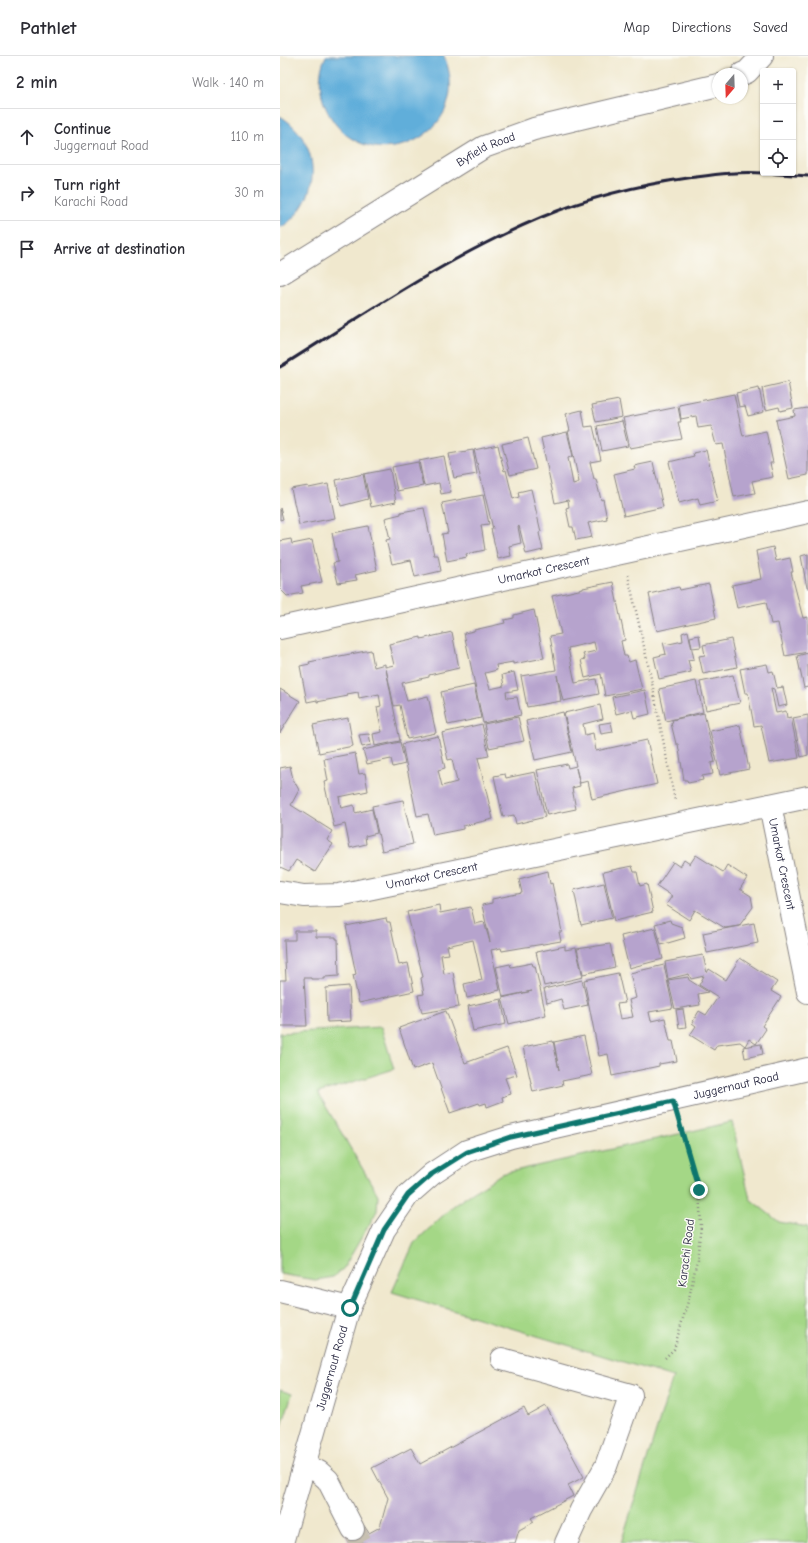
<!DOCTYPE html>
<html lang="en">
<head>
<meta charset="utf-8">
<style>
	:root { --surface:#fff; --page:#f7f7f7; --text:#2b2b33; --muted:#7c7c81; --line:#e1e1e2 }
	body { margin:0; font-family:"Comic Neue",sans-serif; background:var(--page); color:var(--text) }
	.controls { position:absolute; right:12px; top:12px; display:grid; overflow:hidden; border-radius:4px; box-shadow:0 1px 3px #0004 }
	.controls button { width:36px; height:36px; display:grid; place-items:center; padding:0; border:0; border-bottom:1px solid var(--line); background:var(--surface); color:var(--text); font:20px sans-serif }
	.compass { position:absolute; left:432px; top:12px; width:36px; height:36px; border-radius:50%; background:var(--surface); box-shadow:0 1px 3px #0004; rotate:199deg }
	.stop { position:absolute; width:12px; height:12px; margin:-9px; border:3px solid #0f766e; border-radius:50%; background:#fff }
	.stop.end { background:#0f766e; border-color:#fff; box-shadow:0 1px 4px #0008 }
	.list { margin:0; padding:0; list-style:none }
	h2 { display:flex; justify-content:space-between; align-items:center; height:52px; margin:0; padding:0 16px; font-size:17px }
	h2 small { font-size:13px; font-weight:400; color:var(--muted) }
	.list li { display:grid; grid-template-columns:26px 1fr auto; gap:12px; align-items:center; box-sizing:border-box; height:56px; padding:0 16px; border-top:1px solid var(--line) }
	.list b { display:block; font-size:15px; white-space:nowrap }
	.list p { margin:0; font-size:13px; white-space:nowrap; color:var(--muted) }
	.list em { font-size:13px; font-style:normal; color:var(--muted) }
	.icon { flex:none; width:22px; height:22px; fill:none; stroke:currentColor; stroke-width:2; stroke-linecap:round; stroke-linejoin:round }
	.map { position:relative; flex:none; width:528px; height:1487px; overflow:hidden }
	header { display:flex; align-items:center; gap:24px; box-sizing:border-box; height:56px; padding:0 20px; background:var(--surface); border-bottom:1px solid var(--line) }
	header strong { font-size:19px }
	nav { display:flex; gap:22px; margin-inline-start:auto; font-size:14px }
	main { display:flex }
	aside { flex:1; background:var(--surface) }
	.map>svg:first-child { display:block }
	.green { fill:#a4d786; stroke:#637c60 }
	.water { fill:#61aeda; stroke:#42688a }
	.building { fill:#b6a3cd }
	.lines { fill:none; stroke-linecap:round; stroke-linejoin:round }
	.minor-tunnel { stroke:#c7c0b1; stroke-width:22; stroke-dasharray:22 11; stroke-linecap:butt }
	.minor-casing { stroke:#898584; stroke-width:24 }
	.path { stroke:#898584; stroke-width:2.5; stroke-dasharray:1 3; stroke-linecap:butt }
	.minor { stroke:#fff; stroke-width:22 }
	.rail { stroke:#22223b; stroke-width:3 }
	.route { stroke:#0f766e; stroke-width:5 }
	.labels { text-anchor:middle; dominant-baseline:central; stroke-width:3; stroke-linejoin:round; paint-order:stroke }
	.street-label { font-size:12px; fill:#22223b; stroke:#fdfcf7 }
</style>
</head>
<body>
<header>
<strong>Pathlet</strong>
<nav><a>Map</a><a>Directions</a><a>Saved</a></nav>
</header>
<main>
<aside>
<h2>2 min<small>Walk · 140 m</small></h2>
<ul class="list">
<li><svg class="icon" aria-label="ahead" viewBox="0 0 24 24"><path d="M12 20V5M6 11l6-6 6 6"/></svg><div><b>Continue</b><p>Juggernaut Road</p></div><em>110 m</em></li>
<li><svg class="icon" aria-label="right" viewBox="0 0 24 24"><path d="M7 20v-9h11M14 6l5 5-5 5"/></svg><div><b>Turn right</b><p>Karachi Road</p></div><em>30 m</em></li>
<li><svg class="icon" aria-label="arrive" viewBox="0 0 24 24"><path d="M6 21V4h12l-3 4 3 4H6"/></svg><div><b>Arrive at destination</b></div></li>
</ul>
</aside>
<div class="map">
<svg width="528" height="1487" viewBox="0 0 528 1487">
	<rect width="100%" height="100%" fill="#fdfcf7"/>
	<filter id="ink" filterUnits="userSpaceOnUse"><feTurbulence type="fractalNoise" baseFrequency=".025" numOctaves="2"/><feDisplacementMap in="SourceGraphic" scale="8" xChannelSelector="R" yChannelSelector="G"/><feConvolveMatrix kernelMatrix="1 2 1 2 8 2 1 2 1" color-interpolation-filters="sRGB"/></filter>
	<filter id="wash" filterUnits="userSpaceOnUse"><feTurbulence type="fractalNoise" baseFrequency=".012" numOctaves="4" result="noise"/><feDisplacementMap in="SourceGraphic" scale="16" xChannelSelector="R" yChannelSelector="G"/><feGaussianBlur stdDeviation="0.9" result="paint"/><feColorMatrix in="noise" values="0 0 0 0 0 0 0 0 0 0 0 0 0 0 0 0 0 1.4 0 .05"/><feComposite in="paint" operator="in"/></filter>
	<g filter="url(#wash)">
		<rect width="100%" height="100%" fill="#f0e8ce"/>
		<!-- green -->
		<path class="green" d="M101 971 114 1013 38 1037 98 1139 97 1155 63 1213 53 1221 35 1224 0 1218V977Z
			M452 1066 470 1143 499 1166 528 1171V1487H341L393 1321 112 1236 134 1187 173 1150 221 1118Z
			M0 1334 12 1338 0 1376Z"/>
		<!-- water -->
		<path class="water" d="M46 0H164C199 83 79 131 45 50 39 35 38 15 46 0Z
			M0 60C43 86 43 146 0 172Z"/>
		<g id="blocks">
			<!-- building -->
			<path class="building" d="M508 326 513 352 500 355 499 351 486 354 482 332Z
				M479 332 484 356 468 360 465 350 459 351 456 337Z
				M454 338 463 380 486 375 493 407H490L493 421 472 425 475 437 454 441 443 388 436 389 431 370 418 372 416 360 401 363 399 349Z
				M339 344 342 361 316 366 312 349Z
				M398 351 401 366H398L402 383 350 392 343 362Z
				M528 352V419L509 423 496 364 515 360 514 354Z
				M302 354 305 371 313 370 321 404 310 406 314 423H316L321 444 323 443 327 463 308 467 312 481 296 484 293 471H290L286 452 289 451 288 444 275 447 261 382 287 376 293 400 288 402 293 428 299 426 288 375H290L286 358Z
				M342 365 348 390 322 395 317 370Z
				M248 382 256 413 230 419 222 388Z
				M218 389 224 415 226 414 233 443 239 441 238 436 251 433 261 476 259 477 263 494 246 498 239 470 238 471 241 487 229 490 231 500 218 503 211 473H213L194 394Z
				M193 394 197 418 174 422 169 398Z
				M426 394 438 445 420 449 418 442 399 447 389 406 414 400 413 397Z
				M164 400 171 436 161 438 159 427 144 430 139 405Z
				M138 406 143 430 117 435 112 411Z
				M373 406 383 451 344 460 334 418 355 413 354 410Z
				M110 413 116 446 91 451 84 418Z
				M83 418 88 443 61 450 56 424Z
				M48 428 55 462 19 469 11 433 28 430 29 432Z
				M203 439 209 468 201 469 205 494 186 498 187 501 167 505 162 478 168 477 162 447Z
				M0 452 3 463 0 464Z
				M144 452 154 499H158L161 515 135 521 131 504 112 508 106 484 110 483 105 462 121 458V456Z
				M88 470 97 514 75 519 77 524 58 527 53 507 58 506 52 477Z
				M11 483 12 488 32 484 42 526 21 530 23 537 7 540 0 533V485Z
				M493 491 496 505 510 502 513 516H511L523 562 528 561V596L505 600 498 567 491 568 486 546 457 552 452 529 481 523 476 495Z
				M528 498V532H527L521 500Z
				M333 526 345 584 341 585 344 600H347L349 606 355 604 362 633 325 640 321 618 305 622 301 604 305 603 303 598 316 595 314 586 288 592 295 627 316 623 319 638 283 645 277 619 281 645 247 651 241 620 276 614 270 580 281 578 272 540 303 533V532Z
				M429 528 436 562 377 575 369 538 399 531 400 534Z
				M254 554 264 602 233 608V606L216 609 217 614 205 617 210 633 224 630 222 619 234 616 238 634 226 636 227 642 237 641 241 659 203 667 184 577 194 575V574L225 567 224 564 234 562V559Z
				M408 575 414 603 408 604 411 616 379 623 374 601 386 598 383 586 389 588 403 585 402 577Z
				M172 576 179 612 149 619V621L122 627 127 645 148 640 156 677 127 683 120 649 114 650 106 613 120 685 95 690 93 678 102 676 97 651 101 650 99 638 79 642 78 636 67 638 68 640 37 646V644L27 646 20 610 30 608 29 606 91 594 94 611 105 608V611L114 609 109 588 141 581V583Z
				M419 579 421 591 412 592 410 581Z
				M451 583 457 611 423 618 419 600 425 599 423 589Z
				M528 597V631L524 632 517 600Z
				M487 608 489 616 493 615 497 632 503 631 507 649 498 651 494 633 491 632 496 657 506 655 507 662 511 661 519 702 489 707 481 669 474 670 468 637H465L460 613Z
				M453 619 460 647 426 654 420 626Z
				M416 625 423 656 386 665 379 633Z
				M194 629 201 662 168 669 161 636Z
				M0 633 20 645 0 677Z
				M365 634 370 658 354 662 352 654 336 658 332 641Z
				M320 649 323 663 303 668 305 679 313 677 316 695 367 684 377 728 312 743 308 725 300 727 296 712 300 730 292 732 296 753 267 759 257 714 287 708 288 712 296 710 284 657Z
				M283 656 292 696 255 704 246 665Z
				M424 657 435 706 431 707 433 718 422 720 423 724 408 727 407 724H404L398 688H396L391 667H393L392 664Z
				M528 659V699L521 701 513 662Z
				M238 661 244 685 209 692 204 668Z
				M68 662 73 690 39 697 33 669Z
				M331 666 333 676 321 678 319 668Z
				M202 668 209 700 198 702 213 763 183 770V773L153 779 148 758 137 760 122 688 158 680 165 712 158 714 162 730 173 727 177 726 172 703 168 704 162 677Z
				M460 669 469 713 440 719 430 675Z
				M89 678 91 689 82 691 79 679Z
				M120 686 125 708 113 711 111 703 87 708 83 694Z
				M75 697 79 718 85 717 88 735 59 741 61 752 74 749 75 757 92 753 97 777 85 780 86 788 70 792 65 768 54 771 44 726 48 725 44 703Z
				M10 710 13 723 19 734 11 749 52 775 47 784 53 788 35 816 16 804 9 815 0 811V712Z
				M255 716 265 761 236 768 234 759 223 761 214 720 225 718 226 722Z
				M123 744 133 788 102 795 92 750Z
				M416 799 443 816 447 809 467 822 460 833 471 840 473 851 459 870 445 872 415 854 409 864 386 849 392 840 377 830 393 806 400 811 404 804 410 808Z
				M352 810 354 816H357L360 830 367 828 373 856 334 865 323 816Z
				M268 815 270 828 272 827 282 876H279L281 885 222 895 221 892 211 894 220 934 187 942 184 928 202 924 193 884 167 890 169 898 161 899 164 918 173 916 179 951 142 957 138 939 144 938 141 922 143 921 127 856 159 849 160 857 191 851 195 868 204 866 210 886 202 849 212 847V843L242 837 239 823Z
				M324 827 332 862 301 869 294 834Z
				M106 862 107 866H110L119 909 128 907 134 935 79 947 73 919 76 918 66 870Z
				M390 864 391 867 402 871 405 882 381 889 375 868Z
				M474 867 478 887 427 897 423 877Z
				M375 872 383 903 349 912 341 880Z
				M15 875H36V881H56V883H58L59 920 45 921V923H31V922H24L27 970H0V924H6L4 884H15Z
				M330 888 335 911 303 918 297 893Z
				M285 890V894L296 892 303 921 264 930 256 896Z
				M423 899 427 917 429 913 446 924 460 902 497 926 491 935 501 941 482 970 486 973 476 988 469 983 465 990 460 986 437 989 434 994 410 979 416 970 412 967 419 955 426 959 438 941 419 929 424 920 411 923 409 918 388 923 385 906Z
				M252 907 253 910H255L266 959 229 968 222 942 252 935 223 941 216 911 230 908 231 911Z
				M384 909 393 952 369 956 371 965 385 962 390 985H393L397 1005 379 1008V1010L332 1020 328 998 319 1000 304 924 338 917 345 947 337 948 340 963 353 961 349 944 356 942 350 917Z
				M408 921 409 924 428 936 418 938 420 949 395 953 388 924Z
				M302 924 308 949 284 954 281 943 267 947 264 933Z
				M69 930 71 965 47 966 46 932Z
				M221 943 226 968 193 975 188 950Z
				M403 953 406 971 399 972 396 954Z
				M166 955 185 1007 227 992 237 1019 225 1022 231 1038 222 1041 223 1045 207 1051 206 1047 200 1049 199 1047 170 1057 152 1007 133 1014 119 972Z
				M304 980 312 1019 282 1025 283 1029 253 1036 243 991 273 985 279 1014 274 986Z
				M481 988 483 998 465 1002 463 991Z
				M266 1350 304 1421 288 1429 293 1440 251 1462 254 1466 239 1474 235 1487H69L65 1478 83 1468 89 1477 100 1471 108 1442 92 1412 131 1392 140 1408 244 1352 248 1360Z"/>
		</g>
	</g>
	<g filter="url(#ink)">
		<use href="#blocks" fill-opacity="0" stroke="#898584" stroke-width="1"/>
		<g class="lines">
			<!-- minor-tunnel -->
			<path class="minor-tunnel" d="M73 1473 81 1487"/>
			<!-- minor casing -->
			<g class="minor-casing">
				<g id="minor">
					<path d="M462 18 467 16 482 0"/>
					<path id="s1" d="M0 218 204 91 254 73 438 29"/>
					<path id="s2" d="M0 572 528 456"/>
					<path id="s3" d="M490 749 528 936"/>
					<path id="s4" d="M0 836 24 840 59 839 528 741"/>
					<path d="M0 1235 69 1252"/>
					<path d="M222 1303 351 1339 326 1410 301 1454 286 1487"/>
					<path d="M25 1409 39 1416 48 1424 73 1473"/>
					<path id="s5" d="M2 1487 69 1252 104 1174 128 1139 152 1118 187 1095 231 1081 528 1013"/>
				</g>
			</g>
			<!-- path -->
			<path class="path" d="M348 519 371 622 395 745
				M385 1302 394 1293 409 1242 417 1204 421 1170 419 1134 399 1066"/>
			<!-- minor -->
			<use href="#minor" class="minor"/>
			<!-- rail -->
			<path class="rail" d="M486 117 528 120
				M0 311C85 258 169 200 262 161 308 142 358 129 408 122 432 119 458 115 483 117"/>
		</g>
	</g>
	<g class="lines" filter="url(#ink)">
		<!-- route -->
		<path class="route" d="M70 1252 104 1174 128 1139 152 1118 187 1096 231 1081 393 1045 419 1134"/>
	</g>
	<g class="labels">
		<!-- street labels -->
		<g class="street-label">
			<text stroke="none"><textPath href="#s1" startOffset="241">Byfield Road</textPath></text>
			<text stroke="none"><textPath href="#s2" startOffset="270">Umarkot Crescent</textPath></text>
			<text stroke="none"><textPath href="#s3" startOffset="60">Umarkot Crescent</textPath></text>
			<text stroke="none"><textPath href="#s4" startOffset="154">Umarkot Crescent</textPath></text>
			<text stroke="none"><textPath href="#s5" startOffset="723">Juggernaut Road</textPath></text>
			<text transform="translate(406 1197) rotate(-83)">Karachi Road</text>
			<text stroke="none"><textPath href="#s5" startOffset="182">Juggernaut Road</textPath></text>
		</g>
	</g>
</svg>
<div class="controls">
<button>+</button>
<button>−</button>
<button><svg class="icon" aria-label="locate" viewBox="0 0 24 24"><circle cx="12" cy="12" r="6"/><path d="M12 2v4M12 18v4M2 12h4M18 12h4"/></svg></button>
</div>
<svg class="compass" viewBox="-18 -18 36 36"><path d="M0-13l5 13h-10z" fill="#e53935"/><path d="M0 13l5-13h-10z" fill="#7c7c81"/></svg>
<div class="stop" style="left:70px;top:1252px"></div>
<div class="stop end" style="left:419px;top:1134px"></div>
</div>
</main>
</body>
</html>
